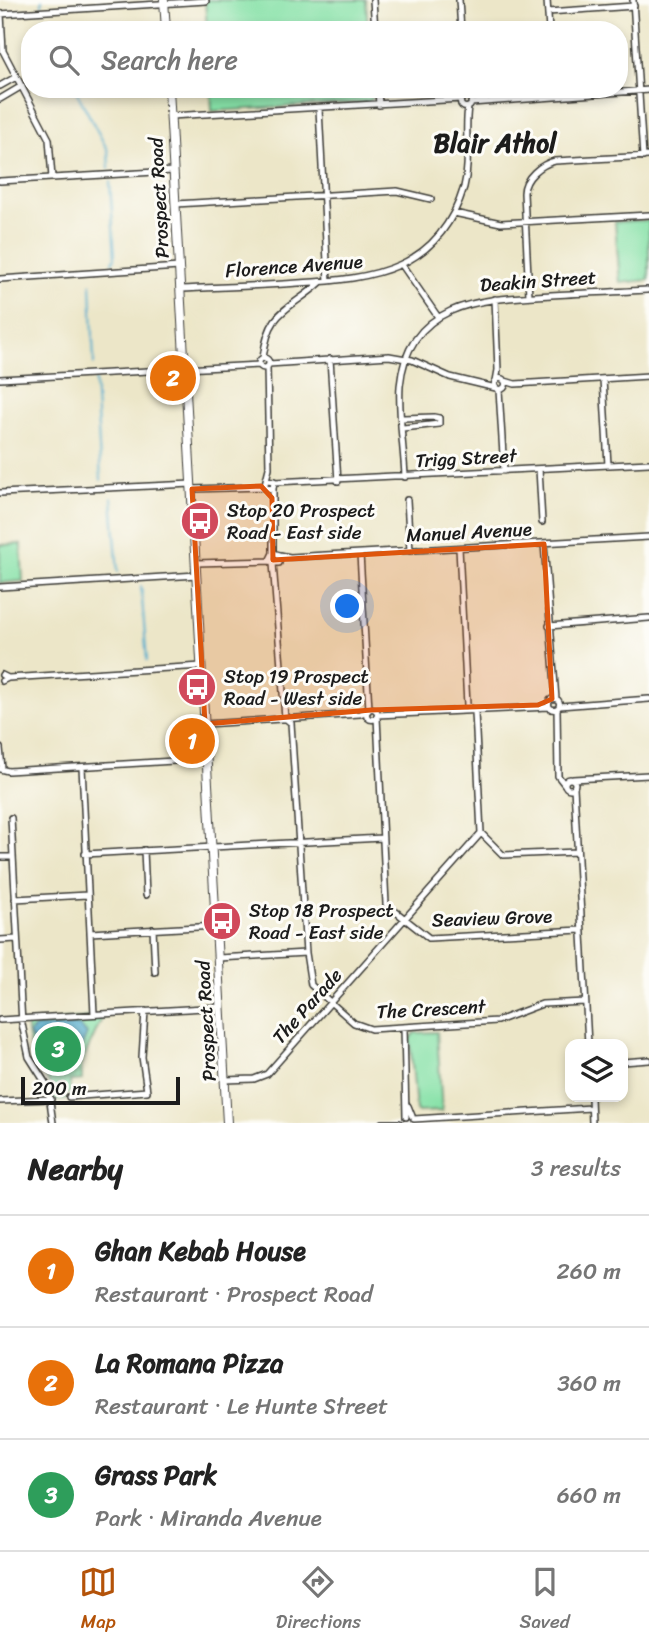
<!DOCTYPE html>
<html lang="en">
<head>
<meta charset="utf-8">
<style>
	:root { --surface:#fff; --page:#f2f2f2; --text:#222; --muted:#767676; --line:#e0e0e0; --accent:#b45309 }
	body { margin:0; font-family:Sriracha,sans-serif; background:var(--page); color:var(--text) }
	.controls { position:absolute; right:21px; bottom:21px; display:grid; overflow:hidden; border-radius:14px; box-shadow:0 4px 10px #0003 }
	.controls button { width:63px; height:63px; display:grid; place-items:center; padding:0; border:0; border-bottom:2px solid var(--line); background:var(--surface); color:var(--text); font:35px sans-serif }
	.scale { position:absolute; left:21px; bottom:18px; width:159px; box-sizing:border-box; padding-left:7px; border:4px solid #1c1c1c; border-top:0; font-size:19px; line-height:24px; white-space:nowrap; color:#1c1c1c; -webkit-text-stroke:5px #fdfcf7; paint-order:stroke }
	.you { position:absolute; left:348px; top:607px; width:24px; height:24px; margin:-18px; border:5px solid #fff; border-radius:50%; background:#1a73e8; box-shadow:0 0 0 10px #1a73e833 }
	.badge { display:grid; place-items:center; width:46px; height:46px; border-radius:50%; background:var(--accent); color:#fff; font-size:23px; font-weight:700 }
	.pin { position:absolute; translate:-50% -50%; border:4px solid #fff; box-shadow:0 2px 7px #0006 }
	.list { margin:0; padding:0; list-style:none }
	h2 { display:flex; justify-content:space-between; align-items:center; height:91px; margin:0; padding:0 28px; font-size:30px }
	h2 small { font-size:23px; font-weight:400; color:var(--muted) }
	.list li { display:grid; grid-template-columns:46px 1fr auto; gap:21px; align-items:center; box-sizing:border-box; height:112px; padding:0 28px; border-top:2px solid var(--line) }
	.list b { display:block; font-size:26px; white-space:nowrap }
	.list p { margin:0; font-size:23px; white-space:nowrap; color:var(--muted) }
	.list em { font-size:23px; font-style:normal; color:var(--muted) }
	.icon { flex:none; width:38px; height:38px; fill:none; stroke:currentColor; stroke-width:2; stroke-linecap:round; stroke-linejoin:round }
	.map { position:relative; flex:none; width:649px; height:1123px; overflow:hidden }
	.search { position:absolute; background:var(--surface); box-shadow:0 4px 10px #0003; left:21px; right:21px; top:21px; height:77px; display:flex; align-items:center; gap:18px; box-sizing:border-box; padding:0 24px; border-radius:28px; color:var(--muted); font-size:26px }
	.sheet { height:427px; background:var(--surface) }
	nav { display:flex; justify-content:space-around; align-items:center; box-sizing:border-box; height:98px; border-top:2px solid var(--line); background:var(--surface); font-size:19px; color:var(--muted) }
	nav a { display:grid; justify-items:center; gap:4px }
	nav .on { color:var(--accent) }
	.map>svg:first-child { display:block }
	.green { fill:#86e1a7; stroke:#517e62; stroke-width:2 }
	.water { fill:#4fabcd; stroke:#366474; stroke-width:2 }
	.lines { fill:none; stroke-linecap:round; stroke-linejoin:round }
	.stream { stroke:#4fabcd; stroke-width:2 }
	.street-casing { stroke:#3b3a36; stroke-width:8 }
	.secondary-casing { stroke:#3b3a36; stroke-width:10 }
	.street { stroke:#fff; stroke-width:5 }
	.secondary { stroke:#fff; stroke-width:8 }
	.marked { fill:#de560d; fill-opacity:0.2; stroke:#de560d; stroke-width:5; stroke-linejoin:round }
	.labels { text-anchor:middle; dominant-baseline:central; stroke-width:6; stroke-linejoin:round; paint-order:stroke }
	.street-label { font-size:19px; fill:#1c1c1c; stroke:#fdfcf7 }
	.poi-label { font-size:19px; fill:#1c1c1c; stroke:#fdfcf7; text-anchor:start }
	.district-label { font-size:26px; font-weight:bold; fill:#1c1c1c; stroke:#fdfcf7 }
</style>
</head>
<body>
<div class="map">
<svg width="649" height="1123" viewBox="0 0 649 1123">
	<rect width="100%" height="100%" fill="#fdfcf7"/>
	<filter id="ink" filterUnits="userSpaceOnUse"><feTurbulence type="fractalNoise" baseFrequency=".0143" numOctaves="2"/><feDisplacementMap in="SourceGraphic" scale="14" xChannelSelector="R" yChannelSelector="G"/><feConvolveMatrix kernelMatrix="1 2 1 2 8 2 1 2 1" color-interpolation-filters="sRGB"/></filter>
	<filter id="wash" filterUnits="userSpaceOnUse"><feTurbulence type="fractalNoise" baseFrequency=".00686" numOctaves="4" result="noise"/><feDisplacementMap in="SourceGraphic" scale="28" xChannelSelector="R" yChannelSelector="G"/><feGaussianBlur stdDeviation="1.57" result="paint"/><feColorMatrix in="noise" values="0 0 0 0 0 0 0 0 0 0 0 0 0 0 0 0 0 1.4 0 .05"/><feComposite in="paint" operator="in"/></filter>
	<g filter="url(#wash)">
		<rect width="100%" height="100%" fill="#ece6c8"/>
		<!-- green -->
		<path class="green" d="M205 0H366L368 30H207Z
			M211 89H372V99L369 102 212 111Z
			M649 220V280L620 283 615 222Z
			M21 544 23 581 0 583V545Z
			M103 1016 81 1064 82 1080 70 1081V1093L66 1094V1100L54 1101C51 1073 24 1052 27 1023Z
			M437 1032 442 1111 418 1112 416 1110 410 1039 414 1033Z"/>
		<!-- water -->
		<path class="water" d="M79 1025 87 1034C79 1054 70 1078 44 1069L29 1033 36 1027Z"/>
		<g class="lines">
			<!-- stream -->
			<path class="stream" d="M42 0V5
				M43 18 44 30
				M75 89 108 151 109 169
				M110 182 115 258 112 263
				M91 283 94 364
				M95 380 101 480
				M112 498 118 572
				M141 586 147 661"/>
		</g>
	</g>
	<g filter="url(#ink)">
		<g class="lines">
			<!-- street casing -->
			<g class="street-casing">
				<path id="street" d="M373 0 375 30
					M459 0 461 30
					M547 0 549 30
					M633 0 643 157
					M548 12 634 6
					M0 14 206 1
					M1 14 3 51 49 139 52 178
					M0 86 16 77
					M378 89 379 105
					M460.5 102a5.5 5.5 0 1 1 11 0a5.5 5.5 0 1 1-11 0Z
					M0 99 22 86
					M471 103 649 90
					M319 109 328 281
					M171 116 461 99
					M0 181 173 171
					M176 204 397 191 431 199
					M454 213 501 223 649 215
					M402 265 438 317
					M0 279 179 267
					M181 289C220 287 259 286 298 283 374 279 439 270 464 187 471 160 464 133 468 107
					M529 296 524 193C524 178 541 164 555 161L649 156
					M495 299 498 370 496 381
					M259 363a5 5 0 1 1 10 0a5 5 0 1 1-10 0Z
					M263 358C269 308 289 311 321 282
					M330 359 338 481
					M269 364 389 356 412 360 450 377 496 388
					M494.5 384a5.5 5.5 0 1 1 11 0a5.5 5.5 0 1 1-11 0Z
					M0 379 259 365
					M603 379 608 465
					M505 381 515 384 649 376
					M499 390 504 471
					M403 418 434 417 439 418V424L403 428
					M539 469 542 522
					M405 477C404 449 398 414 400 386 408 300 485 299 551 295 583 293 615 292 647 290
					M267 480 274 481 273 489 266 488 265 484 269 468 267 367
					M275 482 649 463
					M192 489 266 487
					M273 489V553L270 559 273 563H279L280 555 273 553
					M0 493 192 484
					M407 500 410 551
					M544 544 556 699
					M360 554 369 709
					M280 555 290 557 649 537
					M196 563 271 561
					M273 563 285 718 291 723 306 953 311 985 354 1023 371 1029 497 1021 542 1004 585 1002
					M0 587 197 575
					M549 626 649 618
					M2 675 8 678 2 681
					M8 678 202 666
					M548.5 704a5.5 5.5 0 1 1 11 0a5.5 5.5 0 1 1-11 0Z
					M560 706 649 699
					M366.5 714a5.5 5.5 0 1 1 11 0a5.5 5.5 0 1 1-11 0Z
					M557 709 558 776 565 785
					M377 715 549 707
					M377 717 386 904 429 938 581 930
					M205 724 360 714 368 711
					M0 748 2 768
					M82 767 94 1014
					M0 769 8 771 207 759
					M565 784a5 5 0 1 1 10 0a5 5 0 1 1-10 0Z
					M573 779 649 775
					M574 787 588 1044
					M11 818 22 1024 29 1057 48 1087 53 1123
					M481 833 503 855 577 852
					M144 850 146 895
					M85 854 382 838
					M0 857H13
					M15 899 87 895
					M153 929 155 972
					M90 933 216 926
					M0 940 17 939
					M218 958 306 953
					M0 1020 221 1007
					M404 1027 406 1117
					M623 1062 649 1060
					M225 1080 254 1079 267 1074 481 833 475 712 467 705 459 548
					M69 1097 147 1091 142 1057 145 1011
					M591 1097 592 1123
					M0 1101 51 1099
					M408 1106 412 1116
					M414 1119 591 1108
					M382 1123H399"/>
			</g>
			<!-- secondary casing -->
			<g class="secondary-casing">
				<path id="secondary" d="M164 0 166 30
					M169 89 227 1123"/>
			</g>
			<!-- street -->
			<use href="#street" class="street"/>
			<!-- secondary -->
			<use href="#secondary" class="secondary"/>
		</g>
	</g>
	<!-- marked area -->
	<path class="marked" d="M261 486 272 498 273 560 544 544 552 699 538 705 371 710 205 724 192 489Z"/>
	<!-- icons -->
	<defs>
		<g id="bus-disc" transform="scale(2.0125)"><circle r="9.5" fill="#d1495b" stroke="#fdfcf7"/><path d="M-5-6H5V4H4V6H2V4H-2V6H-4V4H-5ZM-3.5-4V0h7V-4ZM-3.5 1.2v1.5H-2V1.2ZM2 1.2v1.5H3.5V1.2Z" fill="#fff"/></g>
	</defs>
	<g fill-rule="evenodd">
		<use href="#bus-disc" x="200" y="521"/>
		<use href="#bus-disc" x="197" y="687"/>
		<use href="#bus-disc" x="222" y="921"/>
	</g>
	<g class="labels">
		<!-- street labels -->
		<g class="street-label">
			<text transform="translate(159 198) rotate(-93)">Prospect Road</text>
			<text transform="translate(294 266) rotate(-4)">Florence Avenue</text>
			<text transform="translate(538 281) rotate(-4)">Deakin Street</text>
			<text transform="translate(466 458) rotate(-3)">Trigg Street</text>
			<text transform="translate(469 532) rotate(-3)">Manuel Avenue</text>
			<text transform="translate(492 918) rotate(-2)">Seaview Grove</text>
			<text transform="translate(307 1006) rotate(-48)">The Parade</text>
			<text transform="translate(431 1009) rotate(-3)">The Crescent</text>
			<text transform="translate(206 1021) rotate(-93)">Prospect Road</text>
		</g>
		<!-- poi labels -->
		<g class="poi-label">
			<text x="227" y="510">Stop 20 Prospect<tspan x="227" dy="22">Road - East side</tspan></text>
			<text x="224" y="676">Stop 19 Prospect<tspan x="224" dy="22">Road - West side</tspan></text>
			<text x="249" y="910">Stop 18 Prospect<tspan x="249" dy="22">Road - East side</tspan></text>
		</g>
		<!-- district labels -->
		<g class="district-label">
			<text x="495" y="143">Blair Athol</text>
		</g>
	</g>
</svg>
<div class="controls">
<button><svg class="icon" aria-label="layers" viewBox="0 0 24 24"><path d="M12 4l9 5-9 5-9-5zM3 14l9 5 9-5"/></svg></button>
</div>
<div class="scale">200 m</div>
<div class="you"></div>
<div class="pin badge" style="left:192px;top:741px;background:#e8710a">1</div>
<div class="pin badge" style="left:173px;top:378px;background:#e8710a">2</div>
<div class="pin badge" style="left:58px;top:1049px;background:#2e9e5b">3</div>
<div class="search"><svg class="icon" aria-label="search" viewBox="0 0 24 24"><circle cx="10" cy="10" r="6"/><path d="M15 15l6 6"/></svg>Search here</div>
</div>
<section class="sheet">
<h2>Nearby<small>3 results</small></h2>
<ul class="list">
<li><span class="badge" style="background:#e8710a">1</span><div><b>Ghan Kebab House</b><p>Restaurant · Prospect Road</p></div><em>260 m</em></li>
<li><span class="badge" style="background:#e8710a">2</span><div><b>La Romana Pizza</b><p>Restaurant · Le Hunte Street</p></div><em>360 m</em></li>
<li><span class="badge" style="background:#2e9e5b">3</span><div><b>Grass Park</b><p>Park · Miranda Avenue</p></div><em>660 m</em></li>
</ul>
</section>
<nav>
<a class="on"><svg class="icon" aria-label="map" viewBox="0 0 24 24"><path d="M3 6l6-2 6 2 6-2v14l-6 2-6-2-6 2zM9 4v14M15 6v14"/></svg>Map</a>
<a><svg class="icon" aria-label="directions" viewBox="0 0 24 24"><path d="M12 3l9 9-9 9-9-9zM9 14v-3h6M13 9l2 2-2 2"/></svg>Directions</a>
<a><svg class="icon" aria-label="saved" viewBox="0 0 24 24"><path d="M7 4h10v16l-5-4-5 4z"/></svg>Saved</a>
</nav>
</body>
</html>
